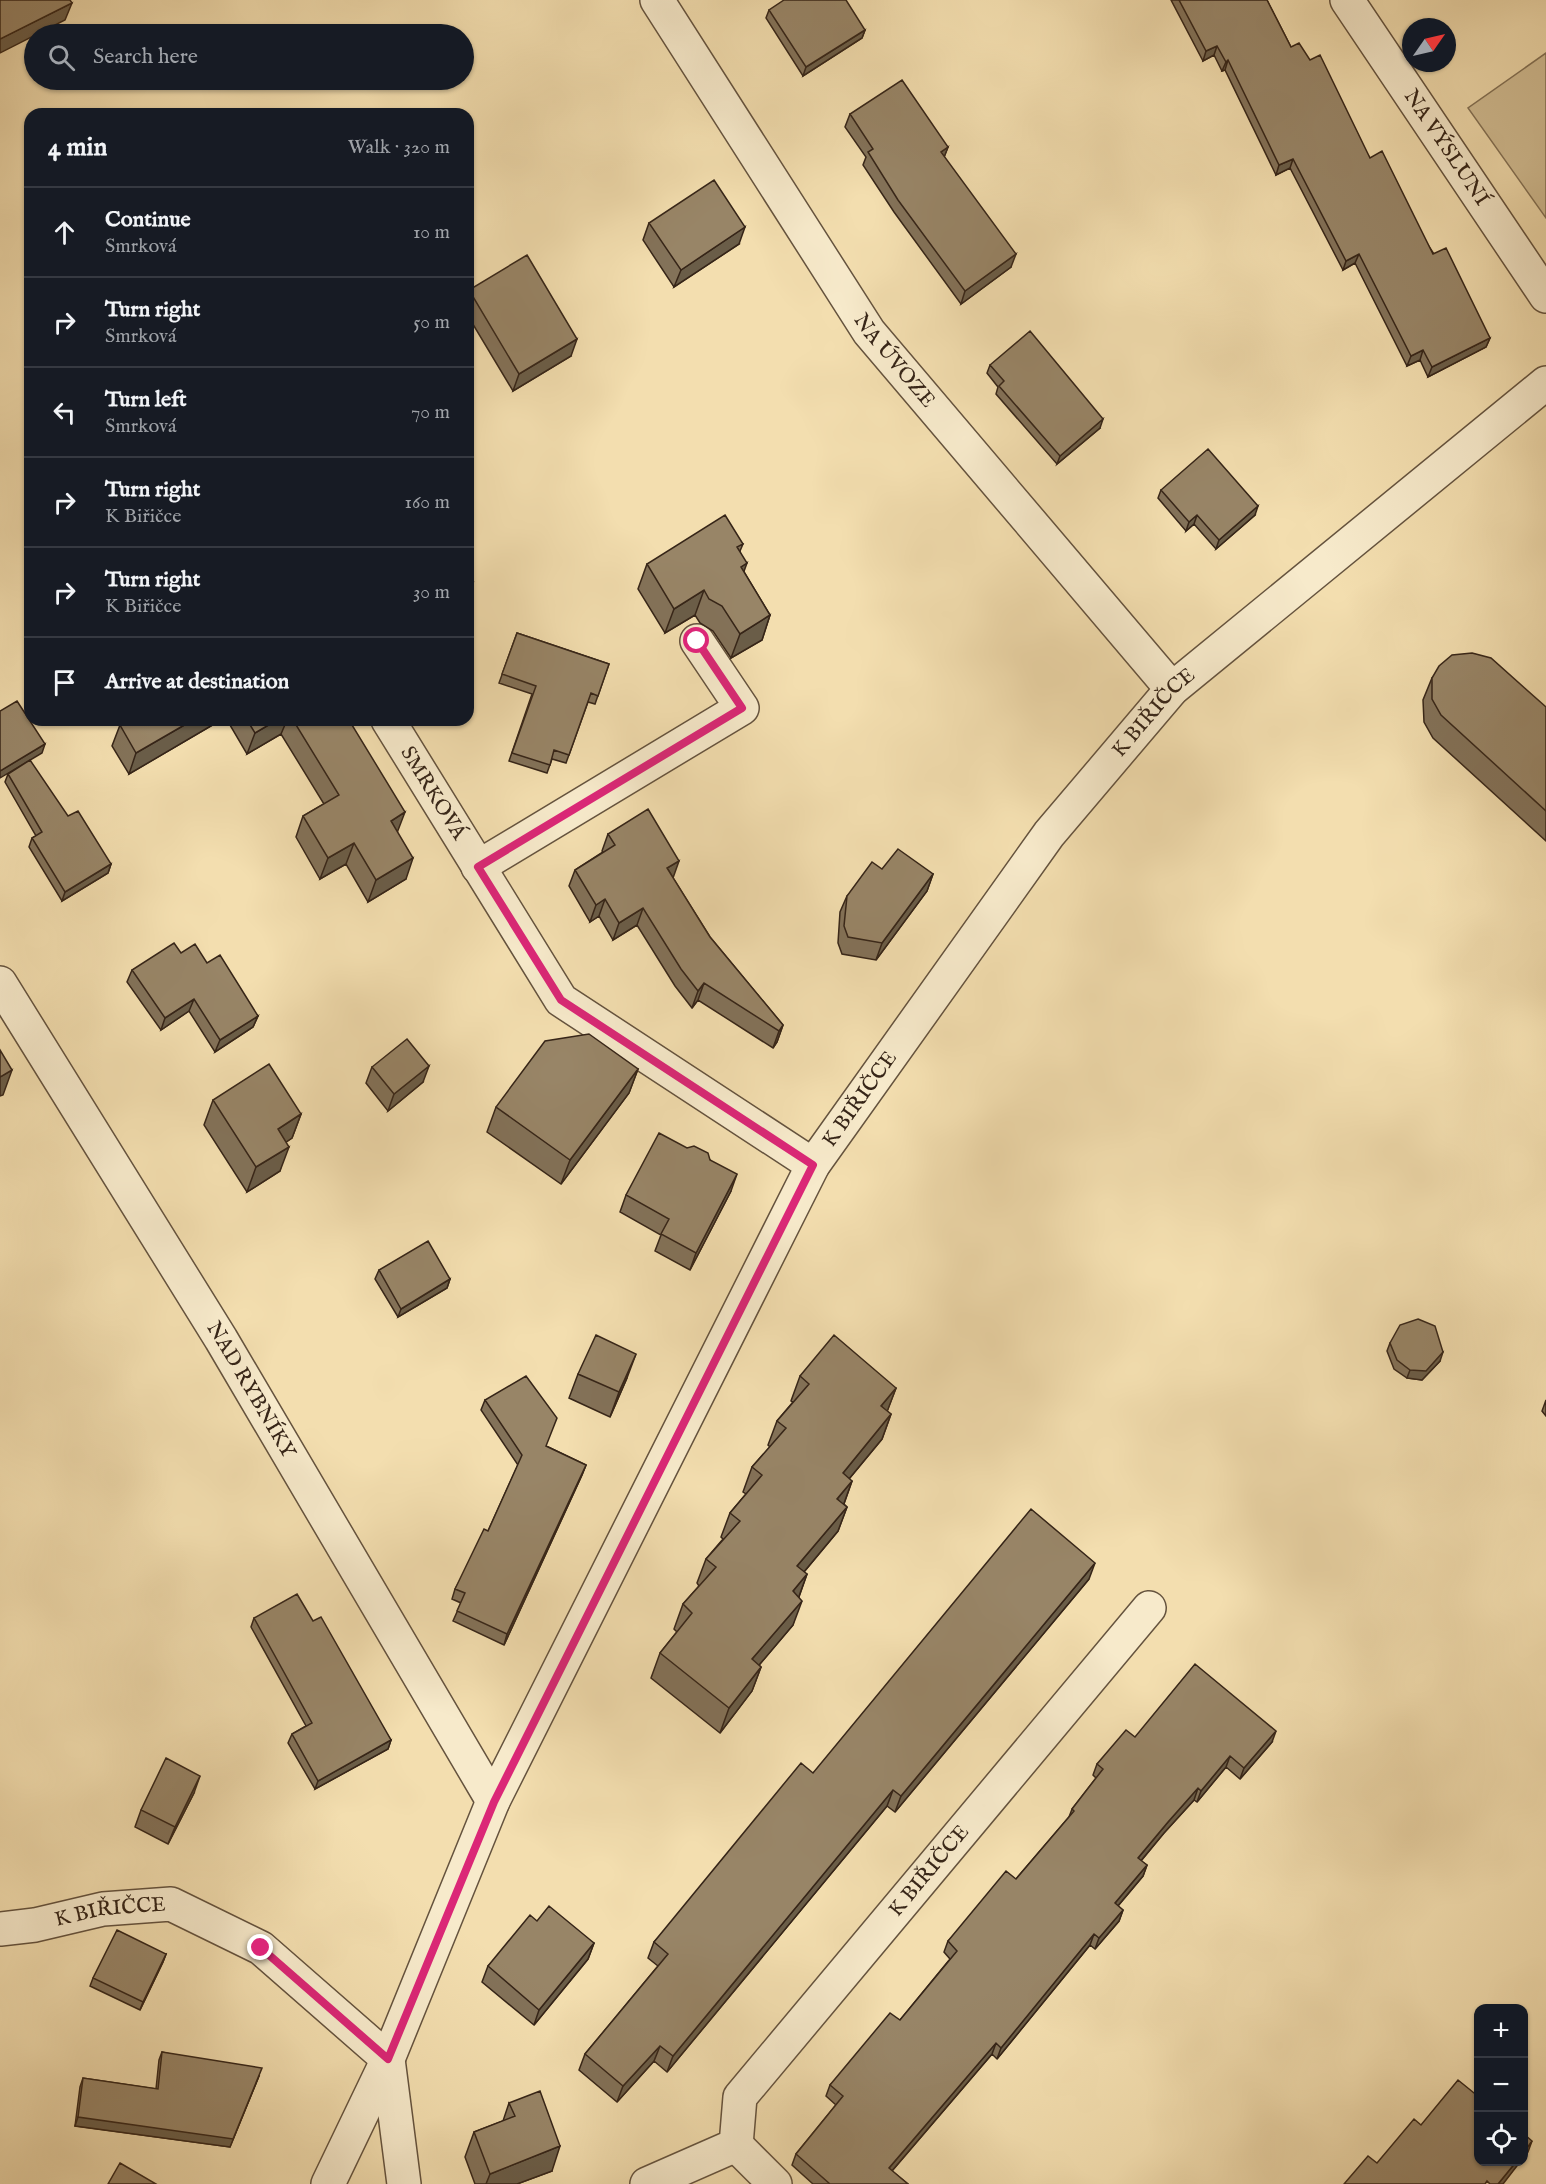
<!DOCTYPE html>
<html lang="en">
<head>
<meta charset="utf-8">
<style>
	:root { --surface:#171b24; --page:#20242c; --text:#f1f3f6; --muted:#9ea1a6; --line:#363941 }
	body { margin:0; font-family:"IM FELL English",serif; background:var(--page); color:var(--text) }
	.controls { position:absolute; right:18px; bottom:18px; display:grid; overflow:hidden; border-radius:12px; box-shadow:0 2px 4px #0004 }
	.controls button { width:54px; height:54px; display:grid; place-items:center; padding:0; border:0; border-bottom:2px solid var(--line); background:var(--surface); color:var(--text); font:30px sans-serif }
	.compass { position:absolute; left:1402px; top:18px; width:54px; height:54px; border-radius:50%; background:var(--surface); box-shadow:0 2px 4px #0004; rotate:56deg }
	.stop { position:absolute; width:18px; height:18px; margin:-14px; border:4px solid #db2777; border-radius:50%; background:#fff }
	.stop.end { background:#db2777; border-color:#fff; box-shadow:0 2px 6px #0008 }
	.list { margin:0; padding:0; list-style:none }
	h2 { display:flex; justify-content:space-between; align-items:center; height:78px; margin:0; padding:0 24px; font-size:26px }
	h2 small { font-size:20px; font-weight:400; color:var(--muted) }
	.list li { display:grid; grid-template-columns:39px 1fr auto; gap:18px; align-items:center; box-sizing:border-box; height:90px; padding:0 24px; border-top:2px solid var(--line) }
	.list b { display:block; font-size:22px; white-space:nowrap }
	.list p { margin:0; font-size:20px; white-space:nowrap; color:var(--muted) }
	.list em { font-size:20px; font-style:normal; color:var(--muted) }
	.icon { flex:none; width:33px; height:33px; fill:none; stroke:currentColor; stroke-width:2; stroke-linecap:round; stroke-linejoin:round }
	.map { position:relative; flex:none; width:1546px; height:2184px; overflow:hidden }
	.search { position:absolute; background:var(--surface); box-shadow:0 2px 4px #0004; left:24px; top:24px; width:450px; height:66px; display:flex; align-items:center; gap:15px; box-sizing:border-box; padding:0 21px; border-radius:33px; color:var(--muted); font-size:22px }
	.panel { position:absolute; background:var(--surface); box-shadow:0 2px 4px #0004; left:24px; top:108px; width:450px; height:618px; border-radius:18px }
	.map>svg:first-child { display:block }
	.green { fill:#d3bf95; stroke:#847256; stroke-width:1.5 }
	.lines { fill:none; stroke-linecap:round; stroke-linejoin:round }
	.minor-casing { stroke:#65533e; stroke-width:36 }
	.minor { stroke:#f7eacb; stroke-width:33 }
	.wall { fill:#837259; stroke:#362518; stroke-width:1.5 }
	.shaded-wall { fill:#6a5d48; stroke:#362518; stroke-width:1.5 }
	.building { fill:#988567; stroke:#362518; stroke-width:1.5 }
	.route { stroke:#db2777; stroke-width:8 }
	.labels { text-anchor:middle; dominant-baseline:central; stroke-width:6; stroke-linejoin:round; paint-order:stroke }
	.street-label { font-size:21px; fill:#362518; stroke:#f7eacb }
</style>
</head>
<body>
<div class="map">
<svg width="1546" height="2184" viewBox="0 0 1546 2184">
	<rect width="100%" height="100%" fill="#f3deaf"/>
	<filter id="stains"><feTurbulence type="fractalNoise" baseFrequency=".00333" numOctaves="4"/><feColorMatrix values="0 0 0 0 .2 0 0 0 0 .09 0 0 0 0 .02 0 0 0 .5 -.17"/></filter>
	<radialGradient id="worn" r=".72"><stop offset=".6" stop-color="#630" stop-opacity="0"/><stop offset="1" stop-color="#630" stop-opacity=".3"/></radialGradient>
	<!-- green -->
	<path class="green" d="M1546 53V218L1468 108Z"/>
	<g class="lines">
		<!-- minor casing -->
		<g class="minor-casing">
			<g id="minor">
				<path id="s1" d="M657 0 869 332 1172 689"/>
				<path id="s2" d="M1347 0 1546 296"/>
				<path id="s3" d="M388 720 561 1000 813 1165"/>
				<path d="M478 867 742 708 697 641"/>
				<path id="s4" d="M0 983 221 1339 493 1801"/>
				<path id="s5" d="M0 1929 35 1925 103 1909 171 1904 261 1948 388 2059 404 2184"/>
				<path d="M736 2145 775 2184"/>
				<path id="s6" d="M328 2184 388 2059 493 1801 813 1165 1049 834 1172 689 1546 383"/>
				<path id="s7" d="M647 2184 736 2145 740 2097 1149 1608"/>
			</g>
		</g>
		<!-- minor -->
		<use href="#minor" class="minor"/>
	</g>
	<!-- wall -->
	<path class="wall" d="M1171 0H1267L1291 47 1370 158 1490 338 1486 347 1428 377 1420 360 1407 366 1355 263 1343 270 1290 168 1276 175 1225 70 1222 71 1214 55 1203 61Z
		M769 10 865 30 862 38 803 76 766 18Z
		M850 114 948 147 944 157 1011 267 961 304 894 212 863 165 866 157 845 127Z
		M649 223 739 244 674 287 643 240Z
		M469 290 571 356 513 391 468 316Z
		M990 365 1100 428 1057 464 996 394 998 387 987 373Z
		M1161 490 1255 515 1216 549 1194 524 1186 531 1158 498Z
		M743 544 740 551 744 572 770 615 762 640 731 658 713 631 700 623 695 615 665 633 638 589 647 564Z
		M517 633 609 664 595 704 588 702 566 763 552 759 547 773 509 761 532 694 499 683Z
		M1432 678 1546 707V841L1433 738 1424 722 1423 700Z
		M221 720 129 774 112 746 120 725Z
		M227 720H349L397 832 406 879 368 902 346 864 320 879 296 837 303 816 324 804 281 734 247 754Z
		M8 774 111 864 108 873 62 901 29 847 32 838 36 836 5 782Z
		M608 834 673 878 710 937 783 1025 777 1042 773 1048 698 1000 692 1008 675 986 637 925 613 940 599 916 590 922 569 886 575 870 603 852 602 851Z
		M882 869 933 874 927 891 876 960 842 954 838 943 840 912 847 896Z
		M181 953 207 963 258 1016 253 1027 215 1052 189 1011 161 1030 127 982 132 970Z
		M372 1067 423 1082 388 1111 366 1083Z
		M638 1069 629 1093 561 1184 487 1132 496 1107Z
		M213 1100 301 1114 292 1138 286 1142 280 1171 247 1192 204 1125Z
		M710 1160 731 1191 690 1270 655 1251 661 1235 620 1212 626 1195Z
		M379 1270 450 1279 447 1288 398 1317 375 1279Z
		M1390 1343 1440 1361 1422 1380 1407 1378 1394 1369 1387 1351Z
		M578 1374 627 1378 610 1417 569 1398Z
		M800 1376 896 1388 887 1411 891 1414 882 1439 849 1479 852 1481 844 1504 847 1507 838 1531 804 1572 807 1574 799 1597 793 1625 759 1665 761 1667 752 1691 720 1733 651 1678 660 1653 677 1632 674 1629 683 1604 699 1586 697 1583 706 1559 723 1539 721 1537 730 1513 746 1494 743 1492 752 1467 770 1447 768 1445 777 1421 793 1402 791 1401Z
		M485 1400 546 1446 586 1465 582 1475 504 1645 453 1621 461 1603 452 1599 455 1589 488 1531 518 1465 481 1410Z
		M1546 1400V1416L1542 1411Z
		M1089 1579 895 1812 887 1806 667 2072 654 2061 617 2102 579 2070 585 2054 658 1966 648 1958 654 1942 813 1773Z
		M254 1618 313 1621 391 1740 388 1749 315 1789 288 1743 292 1734 306 1726 251 1627Z
		M1135 1737 1272 1742 1240 1779 1226 1767 1197 1802 1194 1800 1164 1833 1141 1861 1147 1865 1143 1876 1118 1906 1123 1910 1119 1921 1095 1949 1090 1945 997 2059 992 2054 892 2171 908 2184H813L792 2165 796 2154 836 2105 826 2096 830 2085 900 2020 950 1959 944 1952 948 1941 1016 1879 1069 1817 1072 1809 1096 1778 1093 1775 1097 1764Z
		M194 1793 168 1844 135 1827 141 1810Z
		M537 1921 594 1943 588 1959 534 2025 482 1982 488 1966Z
		M166 1954 163 1962 140 2010 90 1986 93 1978Z
		M162 2052 259 2076 230 2147 75 2126 80 2087 83 2078 156 2089 159 2060Z
		M509 2103 552 2171 517 2184H475L465 2157 474 2132 503 2121Z"/>
	<!-- shaded-wall -->
	<path class="shaded-wall" d="M72 3 65 20 0 53V39Z
		M865 30 862 38 803 76 806 67Z
		M1217 46 1214 55 1203 61 1206 51Z
		M1228 60 1225 70 1222 71 1226 62Z
		M948 147 943 160 941 152Z
		M1293 159 1290 168 1276 175 1279 165Z
		M745 227 739 244 674 287 681 270Z
		M1016 254 1011 267 961 304 965 291Z
		M1359 254 1355 263 1343 270 1346 261Z
		M1490 338 1486 347 1428 377 1432 367Z
		M577 339 571 356 513 391 519 374Z
		M1423 350 1420 360 1407 366 1411 356Z
		M1103 419 1100 428 1057 464 1060 456Z
		M1258 506 1255 515 1216 549 1219 540Z
		M1197 515 1194 524 1186 531 1189 522Z
		M747 563 738 588 741 567Z
		M473 583 468 596V586Z
		M704 590 695 615 665 633 674 609Z
		M770 615 762 640 731 658 740 634Z
		M193 720H221L129 774 136 753Z
		M277 720H287L281 734 247 754 255 733Z
		M45 744 42 753 0 778V771Z
		M405 812 397 833 391 821Z
		M354 843 346 864 320 879 328 858Z
		M413 858 406 879 368 902 376 880Z
		M679 861 673 878 667 868Z
		M111 864 108 873 62 901 65 892Z
		M933 874 927 891 876 960 882 943Z
		M605 899 599 916 590 922 596 905Z
		M643 908 637 925 613 940 619 923Z
		M704 983 698 1000 692 1008 698 991Z
		M194 999 189 1011 161 1030 165 1018Z
		M258 1016 253 1027 215 1052 220 1040Z
		M783 1025 777 1042 773 1048 779 1031Z
		M429 1066 423 1082 388 1111 394 1094Z
		M638 1069 629 1093 561 1184 570 1160Z
		M12 1070 3 1095 0 1096V1077Z
		M301 1114 292 1138 269 1154 278 1129Z
		M289 1147 280 1171 247 1192 256 1167Z
		M737 1174 731 1191 690 1270 696 1253Z
		M450 1279 447 1288 398 1317 401 1309Z
		M1443 1352 1440 1361 1422 1380 1407 1378 1410 1370Z
		M636 1354 627 1378 610 1417 619 1392Z
		M896 1388 887 1412 881 1406Z
		M891 1414 882 1439 834 1497 843 1473Z
		M586 1465 582 1475 504 1645 507 1634Z
		M852 1481 843 1506 837 1499Z
		M847 1507 838 1531 788 1591 797 1566Z
		M1095 1563 1089 1579 895 1812 901 1796Z
		M807 1574 798 1599 793 1591Z
		M802 1601 793 1625 743 1684 752 1659Z
		M761 1667 752 1691 720 1733 729 1708Z
		M1276 1731 1272 1742 1240 1779 1244 1768Z
		M391 1740 388 1749 315 1789 318 1781Z
		M1230 1756 1226 1767 1197 1802 1201 1791Z
		M200 1776 194 1793 168 1844 175 1827Z
		M1198 1788 1194 1800 1164 1833 1134 1869 1138 1858 1168 1822Z
		M893 1790 887 1806 667 2072 673 2056Z
		M1147 1865 1143 1876 1111 1914 1115 1903Z
		M1123 1910 1119 1921 1095 1949 1099 1938Z
		M1094 1934 1090 1945 997 2059 1001 2048Z
		M594 1943 588 1959 534 2025 539 2010Z
		M166 1954 163 1962 140 2010 143 2002Z
		M996 2043 992 2054 885 2179 889 2168Z
		M660 2046 654 2061 617 2102 623 2086Z
		M259 2076 230 2147 75 2126 78 2117Z
		M1532 2141 1528 2152 1524 2158V2152Z
		M560 2146 552 2171 517 2184H486L490 2174Z
		M1516 2162H1520L1503 2184H1498Z"/>
	<!-- building -->
	<path class="building" d="M0 0H70L72 3 0 39Z
		M784 0H846L865 30 806 67 769 10Z
		M1179 0H1267L1291 47 1299 43 1310 60 1320 55 1370 158 1382 151 1433 254 1446 248 1490 338 1432 367 1423 350 1411 356 1359 254 1346 261 1293 159 1279 165 1228 60 1226 62 1217 46 1206 51Z
		M902 80 948 147 941 152 1016 254 965 291 898 200 868 152 873 149 850 114Z
		M714 180 745 227 681 270 649 223Z
		M527 255 577 339 519 374 469 290Z
		M1030 331 1103 419 1060 456 999 386 1004 381 990 365Z
		M1208 449 1258 506 1219 540 1197 515 1189 522 1161 490Z
		M725 515 743 544 737 547 747 563 741 567 770 615 740 634 722 606 709 599 704 590 674 609 647 564Z
		M468 575 473 583 468 586Z
		M517 633 609 664 598 696 591 693 569 755 554 750 550 765 512 753 536 686 502 674Z
		M1472 653 1491 658 1546 707V811L1441 715 1432 699V678L1439 666 1452 655Z
		M17 701 45 744 0 771V711Z
		M128 720H193L136 753 120 725Z
		M247 720H277L255 733Z
		M293 720H349L405 812 391 821 413 858 376 880 354 843 328 858 303 816 339 795Z
		M30 760 68 816 78 811 111 864 65 892 32 838 42 832 8 774Z
		M648 809 679 861 667 868 710 937 783 1025 779 1031 704 983 698 991 681 969 643 908 619 923 605 899 596 905 575 870 615 845 608 834Z
		M898 849 933 874 882 943 848 937 844 926 847 896 872 862 882 869Z
		M174 943 181 953 195 944 207 963 220 955 258 1016 220 1040 194 999 165 1018 132 970Z
		M589 1034 638 1069 570 1160 496 1107 545 1041Z
		M407 1039 429 1066 394 1094 372 1067Z
		M0 1050 12 1070 0 1077Z
		M269 1064 301 1114 278 1129 289 1147 256 1167 213 1100Z
		M659 1133 687 1148 694 1146 708 1153 710 1160 737 1174 696 1253 661 1234 669 1219 626 1195Z
		M428 1241 450 1279 401 1309 379 1270Z
		M1418 1319 1435 1326 1443 1352 1426 1371 1410 1370 1397 1360 1390 1343 1400 1325Z
		M596 1335 636 1354 619 1392 578 1374Z
		M834 1335 896 1388 881 1406 891 1414 843 1473 852 1481 837 1499 847 1507 797 1566 807 1574 793 1591 802 1601 752 1659 761 1667 729 1708 660 1653 692 1613 683 1604 716 1567 706 1559 740 1521 730 1513 762 1475 752 1467 786 1428 777 1421 809 1384 800 1376Z
		M526 1376 557 1418 546 1446 586 1465 507 1634 457 1611 465 1593 455 1589 484 1529 488 1531 522 1455 485 1400Z
		M1031 1509 1095 1563 901 1796 893 1790 673 2056 660 2046 623 2086 585 2054 668 1954 654 1942 801 1763 813 1773Z
		M297 1594 313 1621 321 1617 391 1740 318 1781 292 1734 312 1723 254 1618Z
		M1195 1664 1276 1731 1244 1768 1230 1756 1201 1791 1198 1788 1168 1822 1138 1858 1147 1865 1115 1903 1123 1910 1099 1938 1094 1934 1001 2048 996 2043 889 2168 908 2184H830L796 2154 843 2096 830 2085 890 2013 900 2020 957 1951 948 1941 1006 1871 1016 1879 1074 1811 1072 1809 1103 1769 1097 1764 1126 1730 1135 1737Z
		M166 1758 200 1776 175 1827 141 1810Z
		M549 1906 594 1943 539 2010 488 1966 530 1915 537 1921Z
		M117 1930 166 1954 143 2002 93 1978Z
		M162 2052 262 2068 233 2139 78 2117 83 2078 158 2089Z
		M1458 2080 1479 2097V2162H1516L1498 2184H1490L1487 2181 1485 2184H1344L1368 2156 1377 2163 1414 2119 1421 2125Z
		M540 2091 560 2146 490 2174 474 2132 515 2116 509 2103Z
		M1524 2134 1532 2141 1524 2152Z
		M120 2163 156 2184H108Z"/>
	<g class="lines">
		<!-- route -->
		<path class="route" d="M261 1948 388 2059 494 1802 813 1165 561 1000 478 867 742 708 697 641"/>
	</g>
	<g class="labels">
		<!-- street labels -->
		<g class="street-label">
			<text stroke="none"><textPath href="#s2" startOffset="178">NA VÝSLUNÍ</textPath></text>
			<text stroke="none"><textPath href="#s1" startOffset="432">NA ÚVOZE</textPath></text>
			<text stroke="none"><textPath href="#s6" startOffset="1696">K BIŘIČCE</textPath></text>
			<text stroke="none"><textPath href="#s3" startOffset="86">SMRKOVÁ</textPath></text>
			<text stroke="none"><textPath href="#s6" startOffset="1210">K BIŘIČCE</textPath></text>
			<text stroke="none"><textPath href="#s4" startOffset="478">NAD RYBNÍKY</textPath></text>
			<text stroke="none"><textPath href="#s7" startOffset="440">K BIŘIČCE</textPath></text>
			<text stroke="none"><textPath href="#s5" startOffset="112">K BIŘIČCE</textPath></text>
		</g>
	</g>
	<rect width="100%" height="100%" filter="url(#stains)"/>
	<rect width="100%" height="100%" fill="url(#worn)"/>
</svg>
<div class="controls">
<button>+</button>
<button>−</button>
<button><svg class="icon" aria-label="locate" viewBox="0 0 24 24"><circle cx="12" cy="12" r="6"/><path d="M12 2v4M12 18v4M2 12h4M18 12h4"/></svg></button>
</div>
<svg class="compass" viewBox="-18 -18 36 36"><path d="M0-13l5 13h-10z" fill="#e53935"/><path d="M0 13l5-13h-10z" fill="#9ea1a6"/></svg>
<div class="stop" style="left:697px;top:641px"></div>
<div class="stop end" style="left:261px;top:1948px"></div>
<div class="search"><svg class="icon" aria-label="search" viewBox="0 0 24 24"><circle cx="10" cy="10" r="6"/><path d="M15 15l6 6"/></svg>Search here</div>
<section class="panel">
<h2>4 min<small>Walk · 320 m</small></h2>
<ul class="list">
<li><svg class="icon" aria-label="ahead" viewBox="0 0 24 24"><path d="M12 20V5M6 11l6-6 6 6"/></svg><div><b>Continue</b><p>Smrková</p></div><em>10 m</em></li>
<li><svg class="icon" aria-label="right" viewBox="0 0 24 24"><path d="M7 20v-9h11M14 6l5 5-5 5"/></svg><div><b>Turn right</b><p>Smrková</p></div><em>50 m</em></li>
<li><svg class="icon" aria-label="left" viewBox="0 0 24 24"><path d="M17 20v-9H6M10 6l-5 5 5 5"/></svg><div><b>Turn left</b><p>Smrková</p></div><em>70 m</em></li>
<li><svg class="icon" aria-label="right" viewBox="0 0 24 24"><path d="M7 20v-9h11M14 6l5 5-5 5"/></svg><div><b>Turn right</b><p>K Biřičce</p></div><em>160 m</em></li>
<li><svg class="icon" aria-label="right" viewBox="0 0 24 24"><path d="M7 20v-9h11M14 6l5 5-5 5"/></svg><div><b>Turn right</b><p>K Biřičce</p></div><em>30 m</em></li>
<li><svg class="icon" aria-label="arrive" viewBox="0 0 24 24"><path d="M6 21V4h12l-3 4 3 4H6"/></svg><div><b>Arrive at destination</b></div></li>
</ul>
</section>
</div>
</body>
</html>
